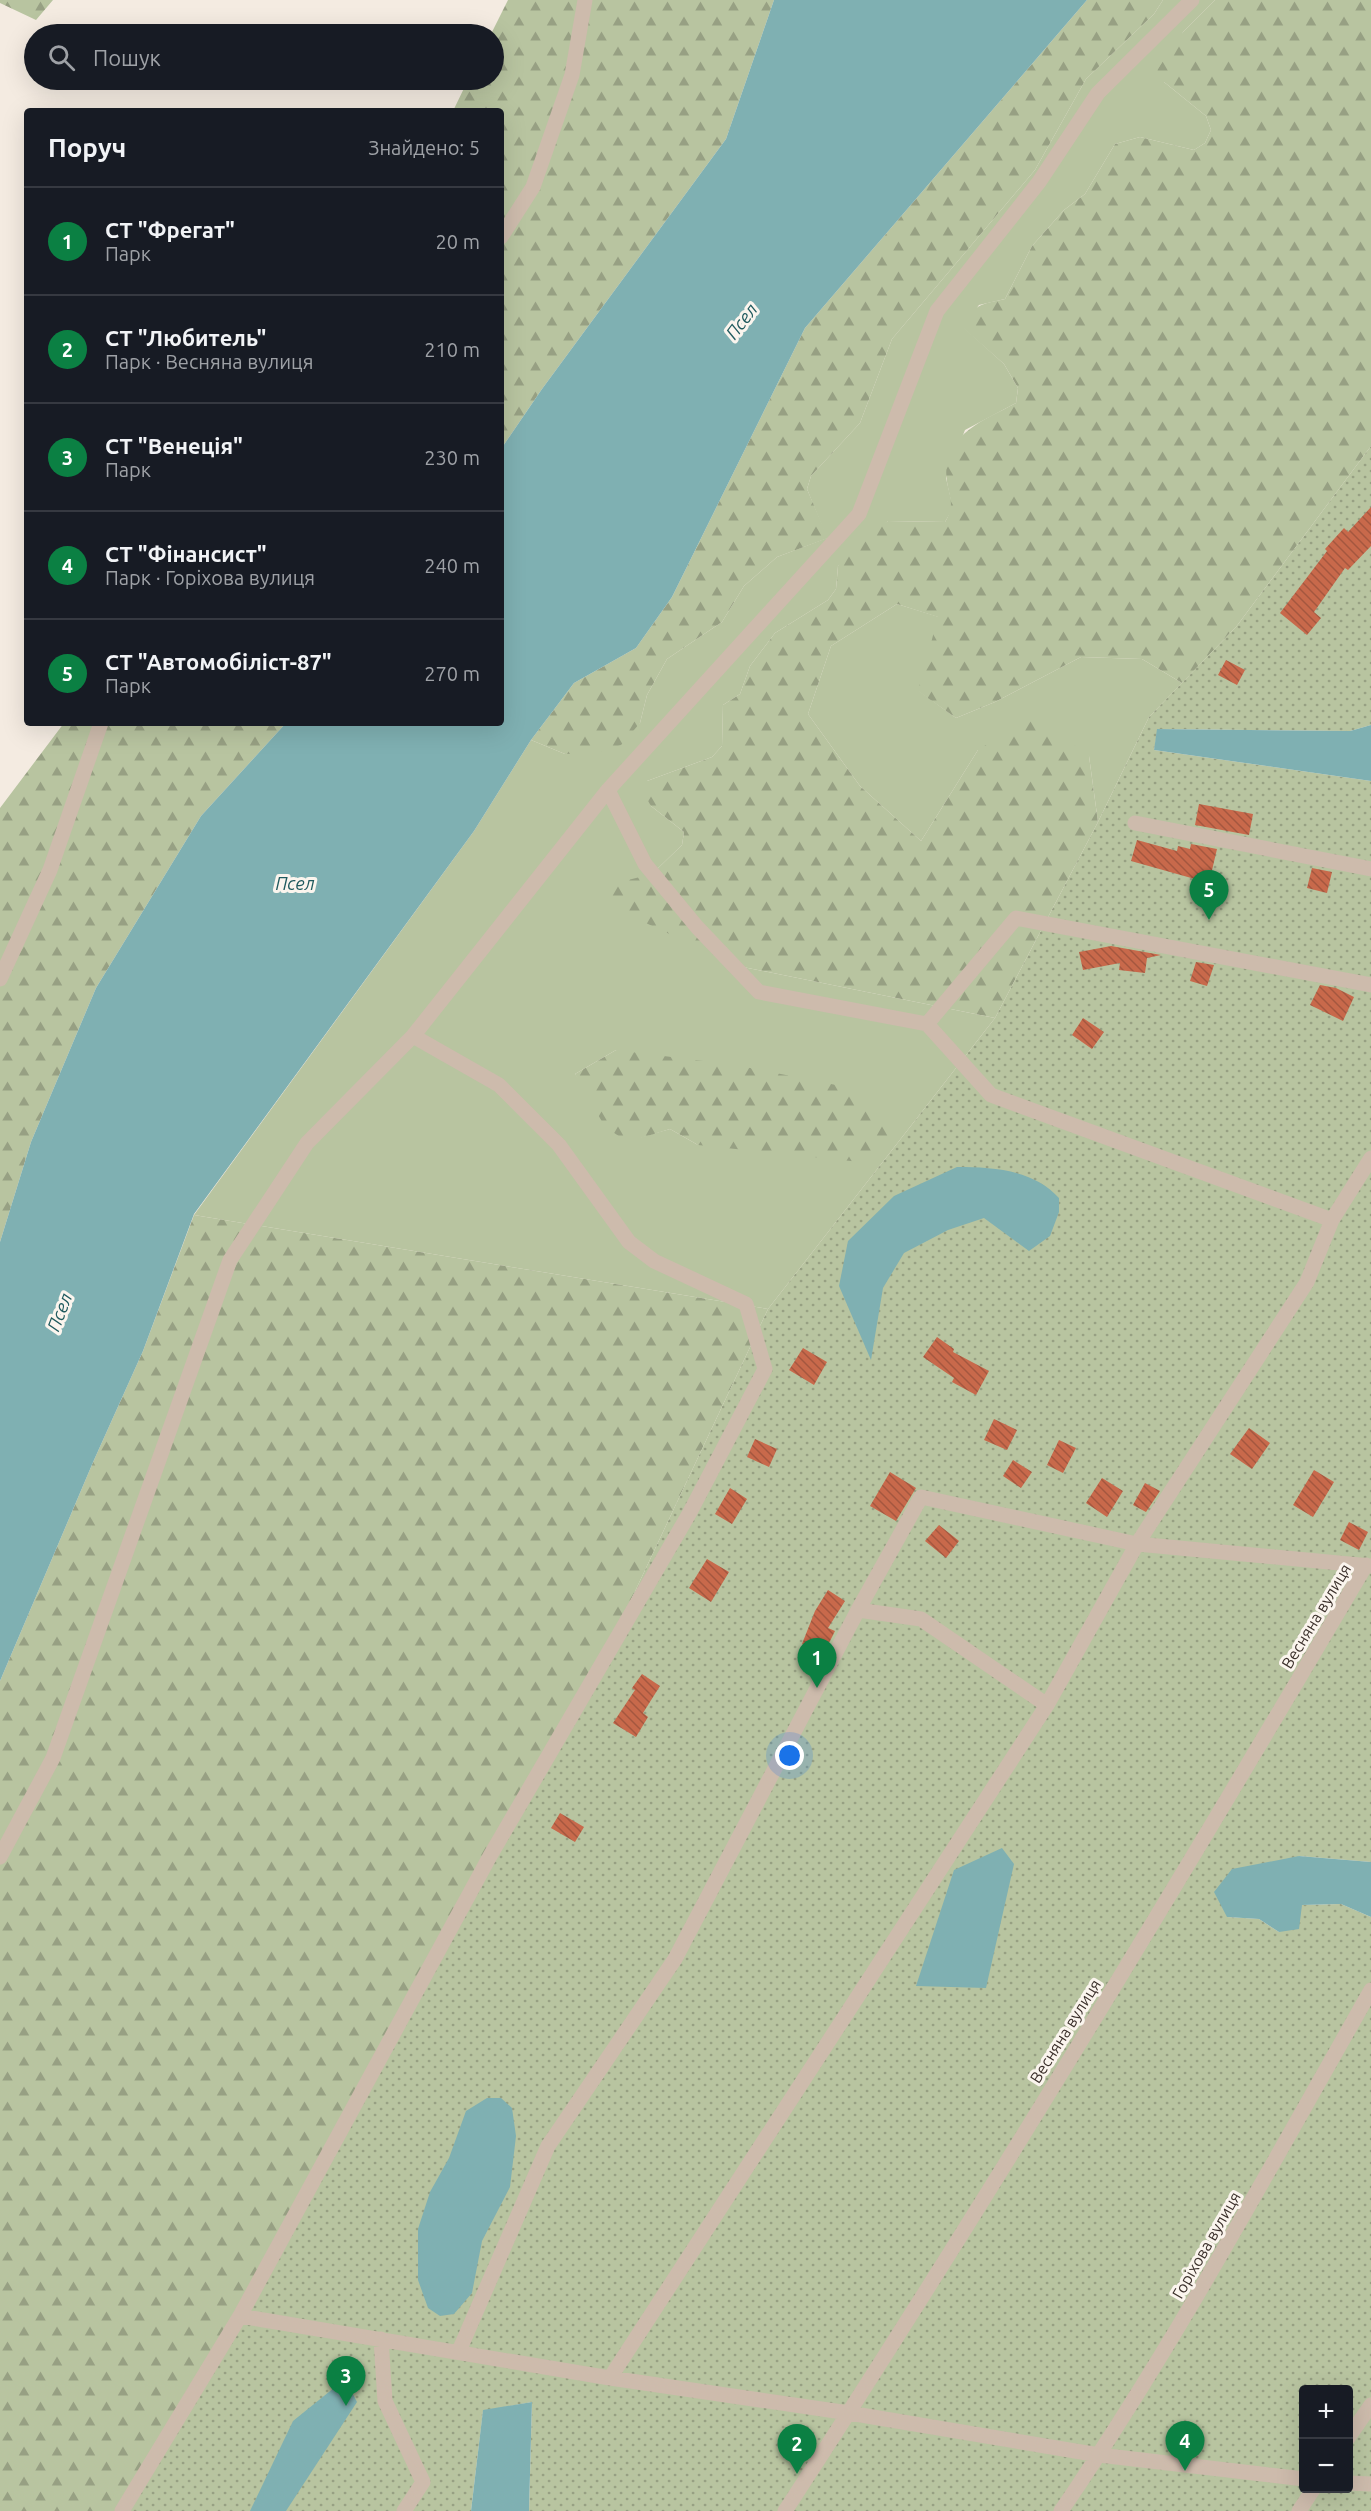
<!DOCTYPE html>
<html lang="uk">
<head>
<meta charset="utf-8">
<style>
	:root { --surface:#171b24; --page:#20242c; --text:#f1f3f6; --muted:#9ea1a6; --line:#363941; --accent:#0b8043 }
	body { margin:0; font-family:Ubuntu,sans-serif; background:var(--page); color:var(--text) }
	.controls { position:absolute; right:18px; bottom:18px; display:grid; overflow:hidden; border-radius:6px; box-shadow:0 6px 24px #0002 }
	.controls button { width:54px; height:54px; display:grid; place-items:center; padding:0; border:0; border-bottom:2px solid var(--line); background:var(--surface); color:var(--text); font:30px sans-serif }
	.you { position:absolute; left:790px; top:1756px; width:21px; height:21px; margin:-15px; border:4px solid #fff; border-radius:50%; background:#1a73e8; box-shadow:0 0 0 9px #1a73e833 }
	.badge { display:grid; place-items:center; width:39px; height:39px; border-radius:50%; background:var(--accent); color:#fff; font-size:20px; font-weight:700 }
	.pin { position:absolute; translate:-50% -50px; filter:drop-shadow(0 2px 3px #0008) }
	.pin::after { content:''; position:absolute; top:32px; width:21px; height:18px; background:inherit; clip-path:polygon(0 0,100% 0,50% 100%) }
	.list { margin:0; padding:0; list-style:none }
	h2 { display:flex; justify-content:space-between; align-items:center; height:78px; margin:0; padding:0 24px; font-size:26px }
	h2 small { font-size:20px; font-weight:400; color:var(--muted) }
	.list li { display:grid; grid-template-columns:39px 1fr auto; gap:18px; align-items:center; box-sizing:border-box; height:108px; padding:0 24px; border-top:2px solid var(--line) }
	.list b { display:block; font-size:22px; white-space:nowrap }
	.list p { margin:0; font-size:20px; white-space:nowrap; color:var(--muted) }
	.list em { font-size:20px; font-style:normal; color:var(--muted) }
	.icon { flex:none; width:33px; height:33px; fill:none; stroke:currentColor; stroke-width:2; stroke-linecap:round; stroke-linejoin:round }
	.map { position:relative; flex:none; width:1371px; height:2511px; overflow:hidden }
	.search { position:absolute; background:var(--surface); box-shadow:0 6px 24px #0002; left:24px; top:24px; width:480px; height:66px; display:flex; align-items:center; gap:15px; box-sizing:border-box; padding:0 21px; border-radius:33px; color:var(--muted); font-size:22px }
	.panel { position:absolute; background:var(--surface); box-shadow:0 6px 24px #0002; left:24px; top:108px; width:480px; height:618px; border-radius:6px }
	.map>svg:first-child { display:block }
	.green { fill:#b8c4a0; fill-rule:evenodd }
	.forest { fill:url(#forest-firs) }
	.garden { fill:url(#garden-dots); fill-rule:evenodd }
	.water { fill:#7fb0b2 }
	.building { fill:url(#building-back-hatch) }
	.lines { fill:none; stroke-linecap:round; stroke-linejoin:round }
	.minor { stroke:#cdbbac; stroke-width:15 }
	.labels { text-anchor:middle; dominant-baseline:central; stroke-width:6; stroke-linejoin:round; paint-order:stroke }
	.street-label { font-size:16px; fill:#3b302b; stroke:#fbf5ee }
	.water-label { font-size:18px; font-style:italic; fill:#1f5a5e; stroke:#fbf5ee }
</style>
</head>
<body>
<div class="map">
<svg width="1371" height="2511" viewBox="0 0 1371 2511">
	<defs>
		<pattern id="forest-firs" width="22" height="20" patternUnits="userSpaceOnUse" patternTransform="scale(1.5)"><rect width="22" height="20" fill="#b8c4a0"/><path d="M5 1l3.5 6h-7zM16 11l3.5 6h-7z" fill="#97a083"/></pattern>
		<pattern id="garden-dots" width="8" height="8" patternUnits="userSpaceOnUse" patternTransform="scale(1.5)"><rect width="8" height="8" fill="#b8c4a0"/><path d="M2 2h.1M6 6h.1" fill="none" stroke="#97a083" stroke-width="1.8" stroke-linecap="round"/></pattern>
		<pattern id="building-back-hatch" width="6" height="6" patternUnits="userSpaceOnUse" patternTransform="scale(1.5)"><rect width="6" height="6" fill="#c8694b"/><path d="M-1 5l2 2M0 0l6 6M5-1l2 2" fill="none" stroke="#a4573f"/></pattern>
	</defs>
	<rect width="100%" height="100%" fill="#f4ebe1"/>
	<!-- green -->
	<path class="green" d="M1163 0H1215L1183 32 1164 82 1206 116 1211 130 1205 143 1194 150 1140 137 1115 144 1085 194 1064 210 1032 246 1005 299 979 305 963 327 1004 364 1018 388 1016 403 965 430 946 478 953 508 945 522 888 521 838 566 836 589 828 600 775 633 750 666 740 694 723 705 722 746 712 757 647 781 651 806 684 832 682 845 652 874 738 966 995 1018 768 1309 194 1215 474 831 531 740 565 754 640 723 647 695 667 659 722 622 744 586 777 557 827 538 807 489 811 476 860 423 892 339 1035 170 1086 79 1154 14ZM616 1050 698 1145 670 1129 628 1141 575 1074Z
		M897 604 939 617 919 691 956 718 995 702 1081 657 1142 659 1182 683 1149 717 1098 822 1089 756 978 750 921 841 860 786 808 714 831 646Z"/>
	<!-- forest -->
	<path class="forest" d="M0 0H53L36 20 0 3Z
		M508 0H774L726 139 542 389 501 449V111H453L468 80H494V34H491Z
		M1087 0H1163L1154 14 1086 79 1035 170 892 339 860 423 811 476 807 489 828 538 777 557 744 586 722 622 667 659 647 695 640 723 621 745 596 753 565 754 531 740 574 683 636 648 672 597 805 328Z
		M1215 0H1371V446L1236 627 1182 683 1142 659 1081 657 995 702 956 718 918 691 938 617 897 604 831 646 808 714 860 786 921 841 978 750 1033 715 1089 756 1098 822 995 1018 738 966 603 903 612 884 652 874 682 845 684 832 651 806 644 794 647 781 712 757 722 746 723 705 740 694 750 666 775 633 828 600 836 589 838 566 853 543 888 521 945 522C955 505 950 500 947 482 940 435 983 421 1016 403L1018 388 1004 364 962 327C973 304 982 304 1005 299L1032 246 1064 210 1085 194 1115 144 1140 137 1194 150 1205 143 1211 130 1206 116 1164 82 1157 70 1183 32Z
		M64 723H286L201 816 96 988 31 1142 0 1242V808Z
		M616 1050 735 1065 846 1087 901 1130 870 1163 698 1145 670 1129 628 1142 605 1127 575 1074Z
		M194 1215 768 1309 597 1672 122 2511H0V1681L94 1460 143 1351Z"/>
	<!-- garden -->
	<path class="garden" d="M1371 446V725L1350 731 1158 729 1154 750 1371 781V1862L1299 1856 1227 1917 1259 1919 1279 1932 1302 1905 1341 1904 1371 1917V2511H529L532 2402 483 2411 471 2511H122L597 1672 768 1309 995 1018 1098 822 1149 717 1236 627ZM1304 2390H1348V2488H1304Z"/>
	<!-- water -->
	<path class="water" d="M774 0H1087L805 328 672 597 636 648 574 683 531 740 474 831 194 1214 143 1351 94 1460 0 1681V1242L31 1142 96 988 201 816 286 723H501V449L542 389 726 139Z
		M1371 725V781L1154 750 1157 729 1350 731Z
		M957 1167C994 1167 1034 1170 1059 1198V1212L1050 1236 1029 1251 984 1218 948 1230 904 1253 883 1288 871 1360 839 1286 848 1241 894 1196Z
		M1002 1848 1014 1864 986 1988 916 1986 954 1870Z
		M1299 1856 1371 1862V1917L1341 1904 1302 1905 1299 1929 1279 1932 1259 1919 1227 1917 1214 1892 1232 1869Z
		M487 2098H501L512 2108 516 2136 510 2187 482 2241 472 2293 454 2314 440 2316 428 2308 418 2280V2229L430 2192 449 2158 466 2111Z
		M345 2379 357 2402 286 2511H250L293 2421Z
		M532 2402 529 2511H471L483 2410Z"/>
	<!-- building -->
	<path class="building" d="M1371 507V546L1348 570 1345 568 1314 612 1321 618 1307 635 1280 613 1327 551 1325 549 1344 528 1348 532Z
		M1226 660 1245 670 1237 685 1218 675Z
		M1199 804 1253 814 1249 835 1195 825Z
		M1137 840 1177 851 1178 846 1190 849 1191 844 1217 849 1209 883 1131 861Z
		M1312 868 1332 872 1327 893 1307 888Z
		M1111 946 1161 955 1147 958 1145 973 1119 970 1120 963 1083 970 1079 952Z
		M1196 962 1214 965 1207 986 1190 981Z
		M1320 985 1336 988 1354 997 1343 1021 1310 1005Z
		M1083 1018 1104 1032 1092 1049 1072 1035Z
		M937 1337 954 1349 953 1352 989 1371 976 1395 952 1382 954 1378 923 1357Z
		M803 1348 827 1362 814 1385 789 1370Z
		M994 1419 1017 1430 1007 1450 984 1440Z
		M1249 1428 1270 1443 1252 1469 1230 1454Z
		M755 1439 777 1449 769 1467 747 1457Z
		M1059 1440 1076 1448 1063 1473 1047 1465Z
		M1013 1460 1032 1472 1021 1488 1003 1476Z
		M1314 1470 1334 1482 1313 1517 1293 1505Z
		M890 1472 916 1488 896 1521 870 1506Z
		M1102 1478 1123 1491 1107 1517 1086 1503Z
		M1145 1483 1160 1491 1146 1512 1133 1505Z
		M730 1488 747 1499 732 1524 715 1514Z
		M1349 1522 1368 1532 1359 1550 1340 1540Z
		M939 1525 959 1541 946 1558 925 1541Z
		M707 1559 729 1572 711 1602 689 1588Z
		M828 1590 845 1601 828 1628 835 1631 824 1653 802 1644 815 1611Z
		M642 1674 660 1686 643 1713 648 1717 636 1737 613 1723 635 1690 632 1688Z
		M560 1813 584 1827 575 1842 551 1828Z"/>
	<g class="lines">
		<!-- minor -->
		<path class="minor" d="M501 237 533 187 572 75 585 0
			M608 790 645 864 697 927 759 992 927 1024 991 1095 1332 1220 1371 1158
			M1135 823 1371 869
			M0 979 50 870 101 723
			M927 1024 1016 918 1371 985
			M413 1036 499 1085 559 1145 629 1242 654 1261 746 1304 765 1369 689 1514 490 1856 240 2316 610 2378 1047 1705 1137 1544 1307 1282 1332 1220
			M858 1610 921 1497 1137 1544 1371 1566
			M0 1857 53 1758 230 1260 307 1143 413 1036 608 790 859 514 937 311 1039 182 1098 93 1192 0
			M381 2339 385 2401 423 2482 404 2511
			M459 2351 548 2146 675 1959 858 1610 921 1619 1047 1705
			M610 2378 849 2413 1099 2455 1304 2479
			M1348 2438 1371 2405
			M1348 2483 1371 2484
			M122 2511 240 2316
			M785 2511C987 2201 1178 1884 1366 1565
			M1061 2511C1175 2344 1271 2166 1371 1990
			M1299 2511 1314 2488"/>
	</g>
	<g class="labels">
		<!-- street labels -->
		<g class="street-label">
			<text transform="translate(1316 1616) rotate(-59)">Весняна вулиця</text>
			<text transform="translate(1065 2031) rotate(-58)">Весняна вулиця</text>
			<text transform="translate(1206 2245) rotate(-60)">Горіхова вулиця</text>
		</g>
		<!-- water labels -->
		<g class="water-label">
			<text transform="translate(741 321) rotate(-53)">Псел</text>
			<text x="295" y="883">Псел</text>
			<text transform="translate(59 1312) rotate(-69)">Псел</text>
		</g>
	</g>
</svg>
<div class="controls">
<button>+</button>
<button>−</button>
</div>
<div class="you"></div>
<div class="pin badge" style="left:817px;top:1688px">1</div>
<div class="pin badge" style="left:797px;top:2474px">2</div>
<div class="pin badge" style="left:346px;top:2406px">3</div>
<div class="pin badge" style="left:1185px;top:2471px">4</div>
<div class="pin badge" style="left:1209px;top:920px">5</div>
<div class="search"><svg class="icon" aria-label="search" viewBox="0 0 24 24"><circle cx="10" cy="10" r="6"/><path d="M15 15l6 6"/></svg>Пошук</div>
<section class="panel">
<h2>Поруч<small>Знайдено: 5</small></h2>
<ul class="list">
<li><span class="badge">1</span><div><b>СТ &quot;Фрегат&quot;</b><p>Парк</p></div><em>20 m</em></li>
<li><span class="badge">2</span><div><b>СТ &quot;Любитель&quot;</b><p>Парк · Весняна вулиця</p></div><em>210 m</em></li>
<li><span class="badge">3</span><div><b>СТ &quot;Венеція&quot;</b><p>Парк</p></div><em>230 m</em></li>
<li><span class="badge">4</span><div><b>СТ &quot;Фiнансист&quot;</b><p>Парк · Горіхова вулиця</p></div><em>240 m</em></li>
<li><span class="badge">5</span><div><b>СТ &quot;Автомобiлiст-87&quot;</b><p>Парк</p></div><em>270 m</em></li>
</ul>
</section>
</div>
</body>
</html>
